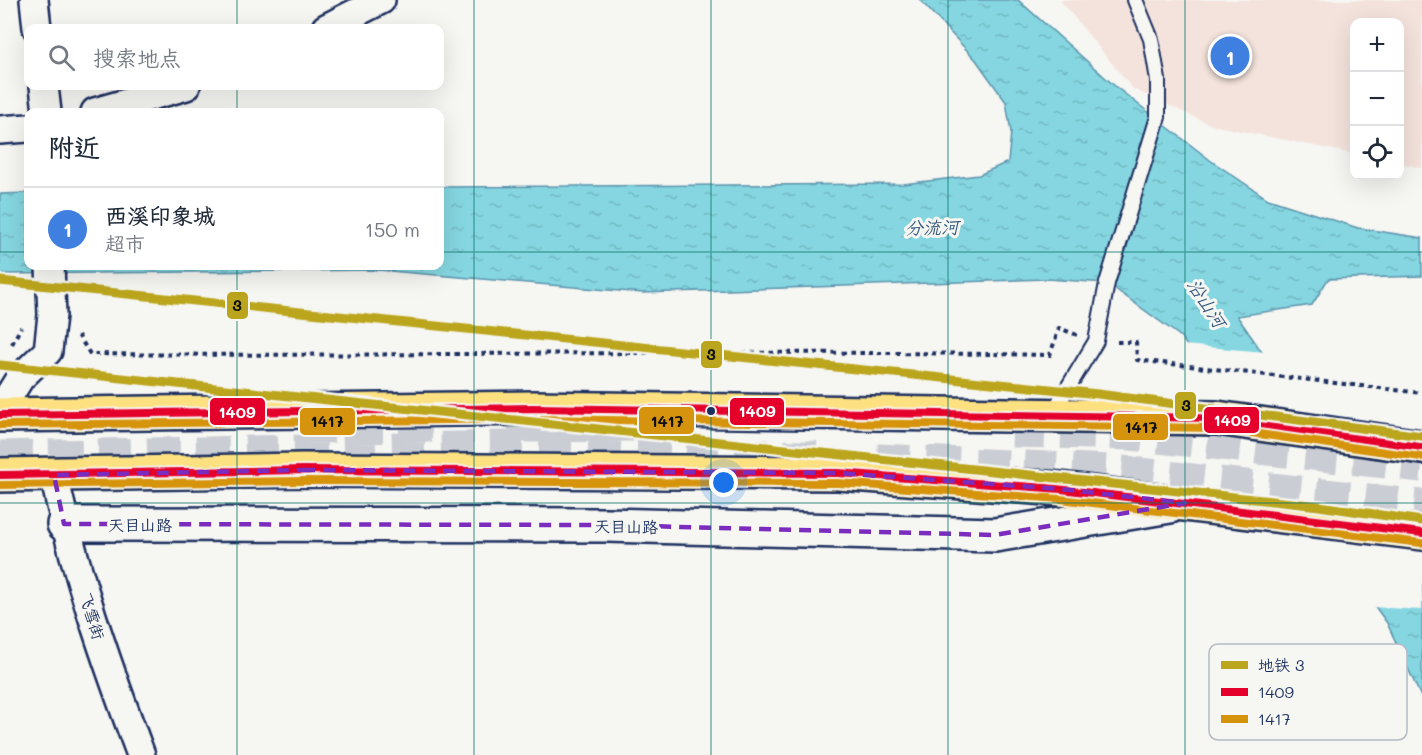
<!DOCTYPE html>
<html lang="zh">
<head>
<meta charset="utf-8">
<style>
	:root { --surface:#fff; --page:#f6f6f7; --text:#1f2937; --muted:#747a83; --line:#e0e1e3; --accent:#0f766e }
	body { margin:0; font-family:Mali,"LXGW WenKai TC",sans-serif; background:var(--page); color:var(--text) }
	.controls { position:absolute; right:18px; top:18px; display:grid; overflow:hidden; border-radius:12px; box-shadow:0 6px 24px #0002 }
	.controls button { width:54px; height:54px; display:grid; place-items:center; padding:0; border:0; border-bottom:2px solid var(--line); background:var(--surface); color:var(--text); font:30px sans-serif }
	.you { position:absolute; left:724px; top:483px; width:21px; height:21px; margin:-15px; border:4px solid #fff; border-radius:50%; background:#1a73e8; box-shadow:0 0 0 9px #1a73e833 }
	.badge { display:grid; place-items:center; width:39px; height:39px; border-radius:50%; background:var(--accent); color:#fff; font-size:20px; font-weight:700 }
	.pin { position:absolute; translate:-50% -50%; border:3px solid #fff; box-shadow:0 2px 6px #0006 }
	.list { margin:0; padding:0; list-style:none }
	h2 { display:flex; justify-content:space-between; align-items:center; height:78px; margin:0; padding:0 24px; font-size:26px }
	h2 small { font-size:20px; font-weight:400; color:var(--muted) }
	.list li { display:grid; grid-template-columns:39px 1fr auto; gap:18px; align-items:center; box-sizing:border-box; height:84px; padding:0 24px; border-top:2px solid var(--line) }
	.list b { display:block; font-size:22px; white-space:nowrap }
	.list p { margin:0; font-size:20px; white-space:nowrap; color:var(--muted) }
	.list em { font-size:20px; font-style:normal; color:var(--muted) }
	.icon { flex:none; width:33px; height:33px; fill:none; stroke:currentColor; stroke-width:2; stroke-linecap:round; stroke-linejoin:round }
	.map { position:relative; flex:none; width:1422px; height:755px; overflow:hidden }
	.search { position:absolute; background:var(--surface); box-shadow:0 6px 24px #0002; left:24px; top:24px; width:420px; height:66px; display:flex; align-items:center; gap:15px; box-sizing:border-box; padding:0 21px; border-radius:12px; color:var(--muted); font-size:22px }
	.panel { position:absolute; background:var(--surface); box-shadow:0 6px 24px #0002; left:24px; top:108px; width:420px; height:162px; border-radius:12px }
	.map>svg:first-child { display:block }
	.built { fill:#f4e3dc }
	.water { fill:url(#water-ripples); stroke:#5b93ac; stroke-width:1.5 }
	.pier { fill:#f6f6f2 }
	.lines { fill:none; stroke-linecap:round; stroke-linejoin:round }
	.highway-tunnel { stroke:#caced4; stroke-width:33; stroke-dasharray:33 16; stroke-linecap:butt }
	.lane-casing { stroke:#1b2f5e; stroke-width:18 }
	.street-casing { stroke:#1b2f5e; stroke-width:32 }
	.secondary-casing { stroke:#1b2f5e; stroke-width:38 }
	.primary-casing { stroke:#1b2f5e; stroke-width:38 }
	.path { stroke:#1b2f5e; stroke-width:4; stroke-dasharray:4.5 4.5; stroke-linecap:butt }
	.lane { stroke:#f6f6f2; stroke-width:14 }
	.street { stroke:#f6f6f2; stroke-width:27 }
	.secondary { stroke:#f6f6f2; stroke-width:33 }
	.primary { stroke:#fde080; stroke-width:33 }
	.bus-1-casing { stroke:#f6f6f2; stroke-width:12 }
	.bus-2-casing { stroke:#f6f6f2; stroke-width:12 }
	.bus-1 { stroke:#e4002b; stroke-width:8 }
	.bus-2 { stroke:#d6940e; stroke-width:8 }
	.metro-1-casing { stroke:#f6f6f2; stroke-width:14 }
	.metro-1 { stroke:#bba51c; stroke-width:9 }
	.marked { fill:none; stroke:#7b2cbf; stroke-width:4.5; stroke-dasharray:12 8; stroke-linejoin:round }
	.grid { fill:none; stroke:#0f766e; stroke-width:1.5; stroke-opacity:0.55 }
	.bus-dot { fill:#1b2f5e; stroke:#f6f6f2; stroke-width:2 }
	.labels { text-anchor:middle; dominant-baseline:central; stroke-width:6; stroke-linejoin:round; paint-order:stroke }
	.street-label { font-size:16px; fill:#1b2f5e; stroke:#f6f6f2 }
	.water-label { font-size:18px; font-style:italic; fill:#36597e; stroke:#f6f6f2 }
	.key { fill:#f6f6f2; stroke:#b4bac6; stroke-width:1.5 }
	.key-label { font-size:16px; fill:#1b2f5e }
	.line-badge { stroke:#f6f6f2; stroke-width:2 }
	.badge-label { font-size:16px; text-anchor:middle; font-weight:bold; fill:#fff }
	.pale-badge-label { font-size:16px; text-anchor:middle; font-weight:bold; fill:#111 }
</style>
</head>
<body>
<div class="map">
<svg width="1422" height="755" viewBox="0 0 1422 755">
	<defs>
		<pattern id="water-ripples" width="26" height="14" patternUnits="userSpaceOnUse" patternTransform="scale(1.5)"><rect width="26" height="14" fill="#85d6e0"/><path d="M2 4q2-2 4 0t4 0M15 11q2-2 4 0t4 0" fill="none" stroke="#72b8c3"/></pattern>
	</defs>
	<rect width="100%" height="100%" fill="#f6f6f2"/>
	<filter id="ink" filterUnits="userSpaceOnUse"><feTurbulence type="fractalNoise" baseFrequency=".0167" numOctaves="2"/><feDisplacementMap in="SourceGraphic" scale="12" xChannelSelector="R" yChannelSelector="G"/><feConvolveMatrix kernelMatrix="1 2 1 2 8 2 1 2 1" color-interpolation-filters="sRGB"/></filter>
	<g filter="url(#ink)">
		<!-- built -->
		<path class="built" d="M1060 0H1422V168L1400 163V22H1354V154L1212 125 1133 89Z"/>
		<!-- water -->
		<path class="water" d="M920 0H1018L1116 87 1210 160 1268 199 1358 228 1422 238V276L1328 279 1312 305 1237 316 1422 584V699L1387 623 1180 336 1107 283 1047 279 643 293 378 270 0 274V194L28 193V266H440V187L903 184 979 175 1008 162 1011 132 1006 102 976 60Z"/>
		<!-- pier -->
		<path class="pier" d="M1183 345 1266 352 1422 579V610L1372 607Z"/>
		<g class="lines">
			<!-- highway-tunnel -->
			<path class="highway-tunnel" d="M508 426 633 425
				M301 427 438 426
				M1012 431 1131 434 1422 466
				M0 457 507 447 829 458
				M877 460 1113 471 1422 506"/>
			<!-- lane casing -->
			<g class="lane-casing">
				<path id="lane" d="M1052 414 1096 341 1107 283 1158 117V80L1151 39 1135 0"/>
			</g>
			<!-- street casing -->
			<g class="street-casing">
				<path id="street" d="M34 0 37 28
					M326 28 381 0
					M44 86 47 112
					M95 112 186 86
					M0 130 28 128
					M0 410 20 378 48 351 52 315 50 266
					M54 475C74 570 107 664 141 755"/>
			</g>
			<!-- secondary casing -->
			<g class="secondary-casing">
				<path id="secondary" d="M64 524 606 525 995 535 1170 506"/>
			</g>
			<!-- primary casing -->
			<g class="primary-casing">
				<path id="primary" d="M0 415 533 408 1217 418 1422 447
					M0 475 303 470 838 473 1061 489 1422 533"/>
			</g>
			<!-- path -->
			<path class="path" d="M78 335 90 354C410 357 730 349 1050 355L1059 328 1077 335
				M1117 342H1136L1137 360 1422 393
				M12 344 21 327"/>
			<!-- lane -->
			<use href="#lane" class="lane"/>
			<!-- street -->
			<use href="#street" class="street"/>
			<!-- secondary -->
			<use href="#secondary" class="secondary"/>
			<!-- primary -->
			<use href="#primary" class="primary"/>
			<!-- bus-1 casing -->
			<g class="bus-1-casing">
				<path id="bus-1" d="M0 415 533 408 1217 418 1422 447
					M0 475 303 470 838 473 1061 489 1422 533"/>
			</g>
			<!-- bus-2 casing -->
			<g class="bus-2-casing">
				<path id="bus-2" d="M0 425 533 419 1216 428 1421 457
					M0 485 303 481 838 483 1060 499 1421 543"/>
			</g>
			<!-- bus-1 -->
			<use href="#bus-1" class="bus-1"/>
			<!-- bus-2 -->
			<use href="#bus-2" class="bus-2"/>
			<!-- metro-1 casing -->
			<g class="metro-1-casing">
				<path id="metro-1" d="M0 281 1098 394 1422 436
					M0 365 1319 506 1422 521"/>
			</g>
			<!-- metro-1 -->
			<use href="#metro-1" class="metro-1"/>
		</g>
	</g>
	<!-- marked area -->
	<path class="marked" d="M303 470 838 473 1061 489 1185 503 995 535 606 525 64 524 54 475Z"/>
	<!-- grid -->
	<path class="grid" d="M237 0V28M474 0V755M711 0V755M948 0V755M1185 0V755M237 86V112M0 252H28M440 252H1422M237 266V755M0 503H1422"/>
	<!-- markers -->
	<circle class="bus-dot" cx="711" cy="411" r="5"/>
	<g class="labels">
		<!-- street labels -->
		<g class="street-label">
			<text x="140" y="524">天目山路</text>
			<text transform="translate(626 526) rotate(1)">天目山路</text>
			<text transform="translate(93 616) rotate(73)">飞雪街</text>
		</g>
		<!-- water labels -->
		<g class="water-label">
			<text transform="translate(932 227) rotate(-1)">分流河</text>
			<text transform="translate(1207 303) rotate(57)">沿山河</text>
		</g>
	</g>
	<!-- legend -->
	<rect x="1209" y="644" width="198" height="96" rx="9" class="key"/>
	<rect x="1221" y="661" width="27" height="8" fill="#bba51c"/>
	<rect x="1221" y="688" width="27" height="8" fill="#e4002b"/>
	<rect x="1221" y="715" width="27" height="8" fill="#d6940e"/>
	<g class="key-label">
		<text x="1258" y="671">地铁 3</text>
		<text x="1258" y="698">1409</text>
		<text x="1258" y="725">1417</text>
	</g>
	<g class="line-badge">
		<rect x="226" y="291" width="23" height="29" rx="6" fill="#bba51c"/>
		<rect x="700" y="340" width="23" height="29" rx="6" fill="#bba51c"/>
		<rect x="1174" y="391" width="23" height="29" rx="6" fill="#bba51c"/>
		<rect x="729" y="397" width="56" height="29" rx="6" fill="#e4002b"/>
		<rect x="209" y="397" width="57" height="29" rx="6" fill="#e4002b"/>
		<rect x="1203" y="406" width="57" height="28" rx="6" fill="#e4002b"/>
		<rect x="638" y="406" width="57" height="29" rx="6" fill="#d6940e"/>
		<rect x="299" y="407" width="57" height="29" rx="6" fill="#d6940e"/>
		<rect x="1112" y="413" width="57" height="28" rx="6" fill="#d6940e"/>
	</g>
	<g class="badge-label">
		<text x="757" y="417">1409</text>
		<text x="237" y="418">1409</text>
		<text x="1232" y="426">1409</text>
	</g>
	<g class="pale-badge-label">
		<text x="237" y="311">3</text>
		<text x="711" y="360">3</text>
		<text x="1186" y="411">3</text>
		<text x="667" y="427">1417</text>
		<text x="327" y="427">1417</text>
		<text x="1141" y="433">1417</text>
	</g>
</svg>
<div class="controls">
<button>+</button>
<button>−</button>
<button><svg class="icon" aria-label="locate" viewBox="0 0 24 24"><circle cx="12" cy="12" r="6"/><path d="M12 2v4M12 18v4M2 12h4M18 12h4"/></svg></button>
</div>
<div class="you"></div>
<div class="pin badge" style="left:1230px;top:56px;background:#3f7fe0">1</div>
<div class="search"><svg class="icon" aria-label="search" viewBox="0 0 24 24"><circle cx="10" cy="10" r="6"/><path d="M15 15l6 6"/></svg>搜索地点</div>
<section class="panel">
<h2>附近<small></small></h2>
<ul class="list">
<li><span class="badge" style="background:#3f7fe0">1</span><div><b>西溪印象城</b><p>超市</p></div><em>150 m</em></li>
</ul>
</section>
</div>
</body>
</html>
